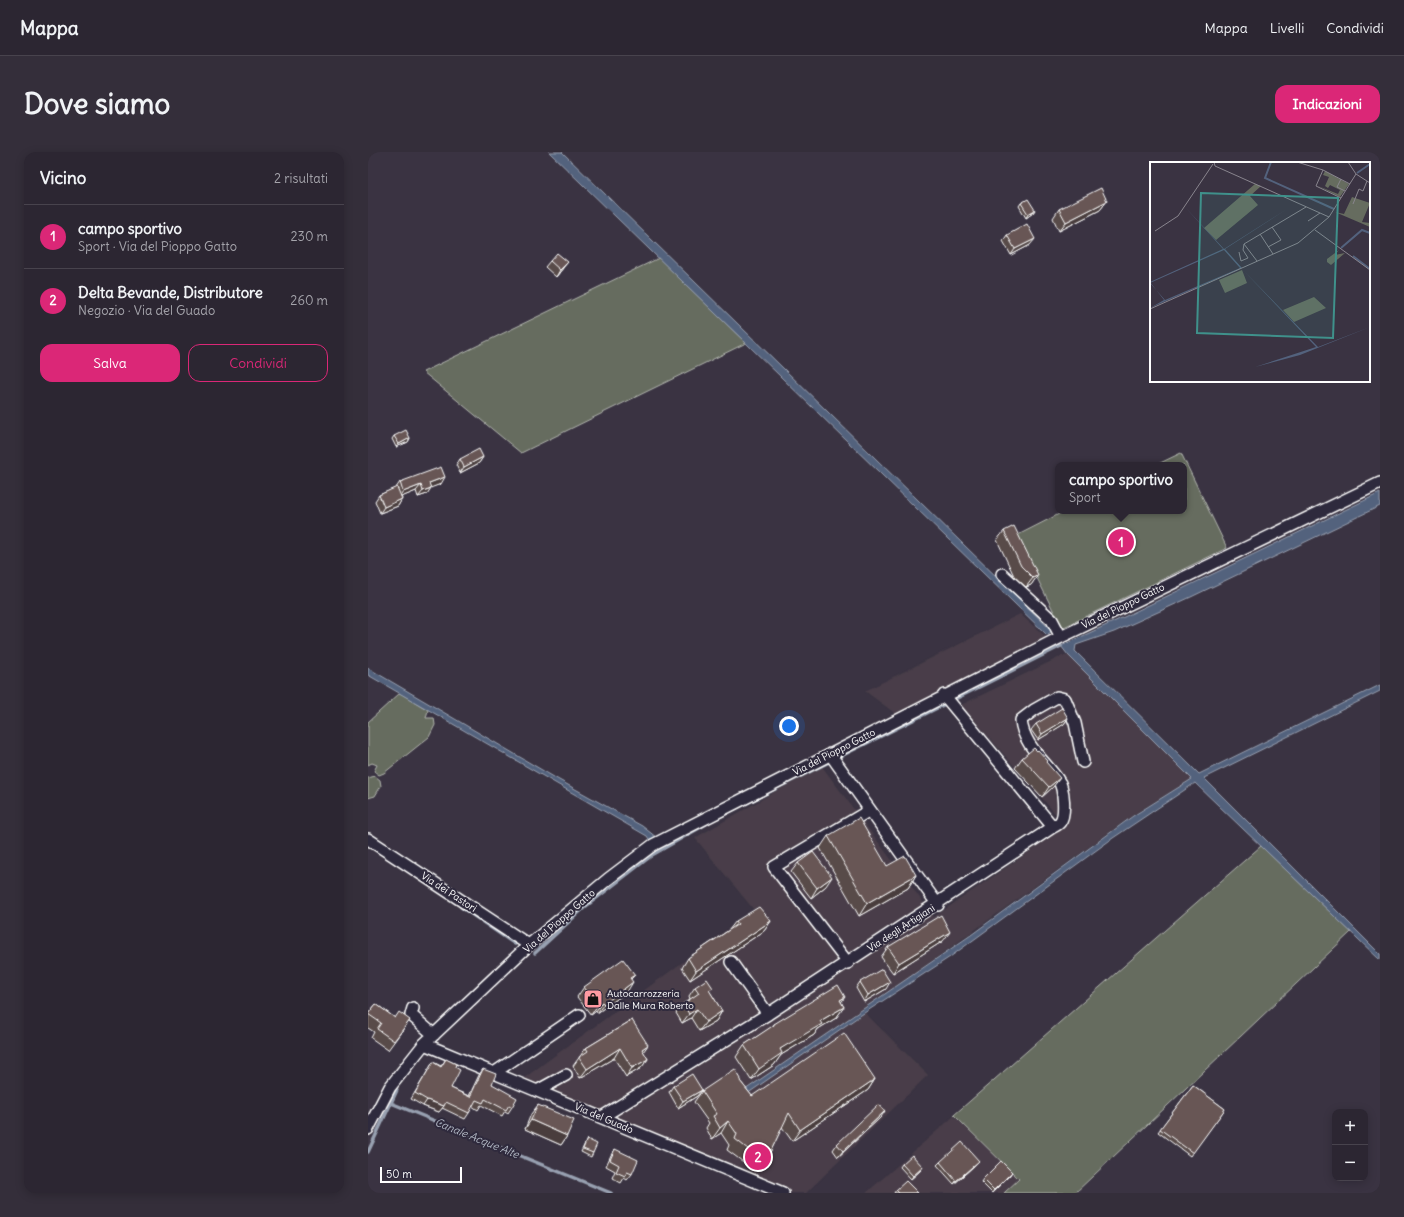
<!DOCTYPE html>
<html lang="it">
<head>
<meta charset="utf-8">
<style>
	:root { --surface:#2c2632; --page:#342e3a; --text:#f1f3f6; --muted:#a6a5ac; --line:#48434d; --accent:#db2777 }
	body { margin:0; font-family:Delius,sans-serif; background:var(--page); color:var(--text) }
	.controls { position:absolute; right:12px; bottom:12px; display:grid; overflow:hidden; border-radius:8px; box-shadow:0 2px 10px #0003 }
	.controls button { width:36px; height:36px; display:grid; place-items:center; padding:0; border:0; border-bottom:1px solid var(--line); background:var(--surface); color:var(--text); font:20px sans-serif }
	.scale { position:absolute; left:12px; bottom:10px; width:82px; box-sizing:border-box; padding-left:4px; border:2px solid #fff; border-top:0; font-size:11px; line-height:14px; white-space:nowrap; color:#fff; -webkit-text-stroke:3px #2f2a3d; paint-order:stroke }
	.you { position:absolute; left:421px; top:574px; width:14px; height:14px; margin:-10px; border:3px solid #fff; border-radius:50%; background:#1a73e8; box-shadow:0 0 0 6px #1a73e833 }
	.badge { display:grid; place-items:center; width:26px; height:26px; border-radius:50%; background:var(--accent); color:#fff; font-size:13px; font-weight:700 }
	.pin { position:absolute; translate:-50% -50%; border:2px solid #fff; box-shadow:0 1px 4px #0006 }
	.popup { position:absolute; left:687px; top:310px; width:132px; height:52px; box-sizing:border-box; display:grid; place-content:center; border-radius:8px; background:var(--surface); filter:drop-shadow(0 1px 3px #0005); font-size:13px; white-space:nowrap; color:var(--muted) }
	.popup b { font-size:15px; color:var(--text) }
	.popup::after { content:''; position:absolute; left:50%; top:100%; margin-left:-8px; border:8px solid transparent; border-top-color:var(--surface) }
	.list { margin:0; padding:0; list-style:none }
	h2 { display:flex; justify-content:space-between; align-items:center; height:52px; margin:0; padding:0 16px; font-size:17px }
	h2 small { font-size:13px; font-weight:400; color:var(--muted) }
	.list li { display:grid; grid-template-columns:26px 1fr auto; gap:12px; align-items:center; box-sizing:border-box; height:64px; padding:0 16px; border-top:1px solid var(--line) }
	.list b { display:block; font-size:15px; white-space:nowrap }
	.list p { margin:0; font-size:13px; white-space:nowrap; color:var(--muted) }
	.list em { font-size:13px; font-style:normal; color:var(--muted) }
	.actions { display:flex; gap:8px; padding:12px 16px }
	.actions a { flex:1; padding:9px 0; border:1px solid var(--accent); border-radius:12px; text-align:center; font-size:14px; color:var(--accent) }
	.actions .main { background:var(--accent); color:#fff }
	.map { position:relative; flex:none; width:1012px; height:1041px; overflow:hidden; border-radius:12px }
	header { display:flex; align-items:center; gap:24px; box-sizing:border-box; height:56px; padding:0 20px; background:var(--surface); border-bottom:1px solid var(--line) }
	header strong { font-size:19px }
	nav { display:flex; gap:22px; margin-inline-start:auto; font-size:14px }
	.intro { display:flex; align-items:center; justify-content:space-between; box-sizing:border-box; height:96px; padding:0 24px }
	h1 { margin:0; font-size:28px }
	.button { padding:10px 18px; border-radius:12px; background:var(--accent); color:#fff; font-size:14px; font-weight:700 }
	main { display:flex; gap:24px; padding:0 24px }
	aside { flex:1; background:var(--surface); border-radius:12px; box-shadow:0 2px 10px #0003 }
	.map>svg:first-child { display:block }
	.built { fill:#483e48 }
	.green { fill:#666c5f; stroke:#b2b6af }
	.water { fill:#53627d; stroke:#98a1b1 }
	.lines { fill:none; stroke-linecap:round; stroke-linejoin:round }
	.stream { stroke:#98a1b1; stroke-width:3.5 }
	.minor-casing { stroke:#fff; stroke-width:14 }
	.minor { stroke:#2f2a3d; stroke-width:11 }
	.wall { fill:#594b49; stroke:#fff }
	.shaded-wall { fill:#483d3c; stroke:#fff }
	.building { fill:#675755; stroke:#fff }
	.labels { text-anchor:middle; dominant-baseline:central; stroke-width:4; stroke-linejoin:round; paint-order:stroke }
	.street-label { font-size:10px; fill:#fff; stroke:#2f2a3d }
	.poi-label { font-size:10px; fill:#fff; stroke:#2f2a3d; text-anchor:start }
	.water-label { font-size:11px; font-style:italic; fill:#b2b8c4; stroke:#2f2a3d }
	.inset-river { fill:none; stroke:#53627d; stroke-width:2 }
	.inset-road { fill:none; stroke:#89858e; stroke-width:1 }
	.view { fill:#3f918b; fill-opacity:0.15; stroke:#3f918b; stroke-width:2 }
	.inset-edge { fill:none; stroke:#fff; stroke-width:2 }
</style>
</head>
<body>
<header>
<strong>Mappa</strong>
<nav><a>Mappa</a><a>Livelli</a><a>Condividi</a></nav>
</header>
<div class="intro"><h1>Dove siamo</h1><a class="button">Indicazioni</a></div>
<main>
<aside>
<h2>Vicino<small>2 risultati</small></h2>
<ul class="list">
<li><span class="badge">1</span><div><b>campo sportivo</b><p>Sport · Via del Pioppo Gatto</p></div><em>230 m</em></li>
<li><span class="badge">2</span><div><b>Delta Bevande, Distributore</b><p>Negozio · Via del Guado</p></div><em>260 m</em></li>
</ul>
<div class="actions"><a class="main">Salva</a><a>Condividi</a></div>
</aside>
<div class="map">
<svg width="1012" height="1041" viewBox="0 0 1012 1041">
	<rect width="100%" height="100%" fill="#3a3342"/>
	<filter id="ink" filterUnits="userSpaceOnUse"><feTurbulence type="fractalNoise" baseFrequency=".025" numOctaves="2"/><feDisplacementMap in="SourceGraphic" scale="8" xChannelSelector="R" yChannelSelector="G"/><feConvolveMatrix kernelMatrix="1 2 1 2 8 2 1 2 1" color-interpolation-filters="sRGB"/></filter>
	<g filter="url(#ink)">
		<!-- built -->
		<path class="built" d="M652 462 679 486 528 562 497 539Z
			M700 503 824 627 768 661 495 859 560 923 438 1041H420L152 929 386 758 327 686 453 613 566 765 698 674 593 553 694 504Z
			M586 964 651 1027 636 1041H498Z"/>
		<!-- green -->
		<path class="green" d="M291 106 378 191 153 301 55 220Z
			M813 301 859 396 694 476 648 384 697 359H816V313H788Z
			M32 541 60 558 58 566H66L67 573 61 585 16 621 11 623 6 619 9 613 4 611 0 613V570Z
			M7 624 12 628 13 634 7 644 0 646V626Z
			M893 694 983 780 707 1041H636L651 1027 586 963Z"/>
		<!-- water -->
		<path class="water" d="M181 0H194L684 479 679 483Z
			M1012 341V354L823 445 746 480 708 493 707 499 831 622 1012 533V539L836 626 1012 802V808L827 631 745 686 582 805 490 865 376 944 374 940 603 783 765 664 824 627 700 503 693 494 756 465Z
			M0 516 191 628 274 674 293 689 285 693 279 684 0 523Z"/>
		<g class="lines">
			<!-- stream -->
			<path class="stream" d="M349 666 693 494
				M93 755 147 792
				M167 801 218 754 284 703 340 671
				M23 951 243 1041
				M0 1000 29 938 26 933"/>
			<!-- minor casing -->
			<g class="minor-casing">
				<path id="minor" d="M634 422 684 468 693 485
					M462 602 570 753
					M685 675C687 674 691 672 692 670 698 663 696 635 690 628 677 609 655 593 653 568L666 558 689 545 697 547 707 571 715 610
					M0 687 161 793
					M363 810 400 862
					M480 811 406 715 502 658
					M45 856 43 863 66 883
					M56 892 415 1041
					M126 921 211 863
					M169 939 198 923
					M234 965 400 862 685 675 576 543
					M0 977 22 935 56 892 161 793 240 727 285 693 693 485 1012 331"/>
			</g>
			<!-- minor -->
			<use href="#minor" class="minor"/>
		</g>
		<!-- wall -->
		<path class="wall" d="M739 49 732 58 691 79 685 66 691 57Z
			M653 51 665 61 658 66 651 54Z
			M639 83 662 93 643 103 635 89Z
			M182 109 195 116 188 125 177 115Z
			M26 284 42 286 40 290 28 295 24 287Z
			M115 305 111 311 92 321 88 313 92 307Z
			M32 330 73 332 63 335 59 342 50 345 48 339 33 345 34 347 30 354 12 361 7 349 11 343 28 336Z
			M636 379 670 423 663 433 658 435 646 424 629 388Z
			M700 566 696 572 670 588 663 578 668 572Z
			M669 599 680 609 678 611 685 635 674 645 647 616 654 606Z
			M460 684 519 714 548 723 540 736 491 764 452 696Z
			M430 711 458 734 443 746 423 720Z
			M368 769H403L396 779 322 828 314 816 320 806 361 778Z
			M575 789 525 821 513 805 520 795Z
			M267 823 263 827 259 840 229 861 228 859 223 863 209 845 216 835Z
			M492 830 518 837 496 850 488 836Z
			M327 835 342 840 354 859 348 869 331 879 323 866 314 871 308 861 315 852 322 847 321 844Z
			M473 850 476 855 468 866 450 877 446 883 413 903 406 913 383 928 368 905 376 893 404 875 406 872Z
			M8 852 27 866 42 868 20 898 3 886 6 880 0 876V862Z
			M264 868 275 899 280 907 273 916 258 925 246 906 212 926 205 914 218 896Z
			M78 907 87 915 83 936 101 944 111 923 115 917 124 932 144 955 140 961 137 959 134 964 113 953 110 958 104 954 101 961 97 967 74 956 71 960 55 954 43 947 65 910 73 914Z
			M507 927 500 938 424 989 414 975 399 1007 391 1018 378 1012 359 998 361 993 353 981 344 987 338 976 341 971 326 950 334 939 372 929 384 944Z
			M825 933 857 957 822 1004 790 980Z
			M305 934 329 944 310 956 301 940Z
			M170 953 199 984 193 993 157 977 163 962Z
			M513 965 470 1005 465 998 469 992Z
			M219 987 225 1001 223 1005 213 1000Z
			M247 997 264 1022 259 1028 256 1026 253 1031 244 1026 247 1019 238 1014 243 1003Z
			M611 1009 608 1012 586 1032 569 1013 572 1010Z
			M534 1012 553 1018 543 1027 532 1015Z
			M642 1023 624 1041 613 1030 615 1027Z
			M528 1038 550 1041H526Z"/>
		<!-- shaded-wall -->
		<path class="shaded-wall" d="M739 49 732 58 691 79 698 70Z
			M667 58 665 61 658 66 660 62Z
			M667 87 662 93 643 103 647 97Z
			M200 110 195 116 188 125 192 118Z
			M42 286 40 290 28 295 31 292Z
			M115 305 111 311 92 321 96 315Z
			M77 325 73 332 57 338 61 331Z
			M53 333 48 339 31 346 35 340Z
			M63 336 59 342 50 345 55 339Z
			M34 347 30 354 12 361 16 355Z
			M670 423 663 433 658 435 665 426Z
			M700 566 696 572 670 588 674 582Z
			M692 626 685 635 674 645 681 635Z
			M548 723 540 736 491 764 499 751Z
			M464 725 458 734 443 746 449 736Z
			M403 769 396 779 322 828 328 819Z
			M582 780 575 789 525 821 531 811Z
			M265 830 259 840 229 861 236 852Z
			M522 830 518 837 496 850 500 843Z
			M477 845 469 856 472 848Z
			M234 850 228 859 223 863 229 854Z
			M476 855 468 866 450 877 446 883 413 903 406 913 383 928 391 917 412 897 452 869Z
			M329 857 323 866 314 871 321 862Z
			M354 859 348 869 331 879 338 870Z
			M280 893 273 903 274 897Z
			M252 896 246 906 212 926 219 917Z
			M280 907 273 916 258 925 264 916Z
			M507 927 500 938 424 989 432 978Z
			M334 938 329 944 310 956 315 949Z
			M59 948 76 954 71 960 55 954Z
			M517 959 513 965 470 1005 475 999Z
			M163 968 199 984 193 993 157 977Z
			M360 969 353 981 344 987 352 976Z
			M611 1009 608 1012 586 1032 588 1029Z
			M555 1015 553 1018 543 1027 545 1024Z
			M644 1020 642 1023 624 1041 626 1038Z"/>
		<!-- building -->
		<path class="building" d="M733 36 739 49 698 70 691 57Z
			M660 47 667 58 660 62 653 51Z
			M659 72 667 87 647 97 639 83Z
			M189 101 200 110 192 118 182 109Z
			M38 278 42 286 31 292 26 284Z
			M111 297 115 305 96 315 92 307Z
			M73 315 77 325 61 331 63 336 55 339 53 333 35 340 32 330Z
			M29 335 34 347 16 355 11 343Z
			M646 374 670 423 665 426 653 414 636 379Z
			M694 556 700 566 674 582 668 572Z
			M666 596 669 599 670 598 680 609 678 610 692 626 681 635 654 606Z
			M491 666 519 714 537 704 548 723 499 751 460 684Z
			M445 700 464 725 449 736 430 711Z
			M391 755 403 769 328 819 320 806 370 772 368 769Z
			M573 763 582 780 531 811 520 795Z
			M255 807 267 823 262 826 265 830 236 852 234 850 229 854 216 835Z
			M514 817 522 830 500 843 492 830Z
			M339 827 345 836 341 838 354 859 338 870 329 857 321 862 315 852 331 841 327 835Z
			M470 833 477 845 472 848 476 855 452 869 454 872 412 897 414 901 391 917 376 893 406 873V872Z
			M8 852 27 866 31 860 42 868 26 889 9 877 13 871 0 862Z
			M264 868 280 893 274 897 280 907 264 916 252 896 219 917 211 905 220 899 218 896Z
			M476 881 507 927 432 978 421 961 399 1007 385 1001 367 987 369 982 360 969 352 976 345 964 349 962 334 939 367 917 373 927 372 929 384 944Z
			M78 907 88 912 87 915 92 918 83 936 102 945 115 917 128 922 124 932 149 946 144 955 141 953 138 958 117 947 115 951 108 948 101 961 78 950 76 954 59 948 47 941 65 910 73 915Z
			M324 922 334 938 315 949 305 934Z
			M825 933 857 957 825 1001 792 977Z
			M511 952 517 959 475 999 469 992Z
			M170 953 206 968 199 984 163 968Z
			M219 987 229 992 225 1001 215 997Z
			M594 990 611 1009 588 1029 572 1010Z
			M247 997 270 1008 264 1022 259 1020 257 1024 248 1020 251 1013 242 1008Z
			M544 1003 555 1015 545 1024 534 1012Z
			M633 1009 644 1020 626 1038 615 1027Z
			M538 1029 550 1041H531L528 1038Z"/>
	</g>
	<!-- icons -->
	<defs>
		<g id="shop-square" transform="scale(1)"><rect x="-9" y="-9" width="18" height="18" rx="4" fill="#ff9aa2" stroke="#2f2a3d"/><path d="M-5-2.5h2.3a2.7 3.5 0 0 1 5.4 0H5L5.5 6h-11ZM-1.5-2.5h3a1.5 2.3 0 0 0-3 0Z" fill="#111"/></g>
	</defs>
	<g fill-rule="evenodd">
		<use href="#shop-square" x="225" y="847"/>
	</g>
	<g class="labels">
		<!-- street labels -->
		<g class="street-label">
			<text transform="translate(755 454) rotate(-26)">Via del Pioppo Gatto</text>
			<text transform="translate(466 600) rotate(-27)">Via del Pioppo Gatto</text>
			<text transform="translate(81 740) rotate(33)">Via dei Pastori</text>
			<text transform="translate(191 769) rotate(-41)">Via del Pioppo Gatto</text>
			<text transform="translate(533 776) rotate(-33)">Via degli Artigiani</text>
			<text transform="translate(236 966) rotate(23)">Via del Guado</text>
		</g>
		<!-- poi labels -->
		<g class="poi-label">
			<text x="239" y="841">Autocarrozzeria<tspan x="239" dy="12">Dalle Mura Roberto</tspan></text>
		</g>
		<!-- water labels -->
		<g class="water-label">
			<text transform="translate(109 986) rotate(22)">Canale Acque Alte</text>
		</g>
	</g>
	<!-- overview -->
	<g transform="translate(782 10)">
		<rect width="220" height="220" fill="#3a3342"/>
		<path d="M175 9 199 22 190 35 168 24 188 32 190 28 180 23 178 26 175 24 179 15 173 13ZM105 22 111 24 100 34 108 43 66 78 54 66ZM202 35 220 41 212 60 220 61V65L185 50 194 52ZM189 88 185 93 195 91 181 103 177 100V97ZM92 108 97 121 75 131 69 118ZM164 135 176 146 144 160 133 148Z" fill="#666c5f"/>
		<path d="M35 45 74 87 137 47 75 87 92 106 0 146 14 138 0 120 73 87ZM74 88 90 106 15 138 0 121ZM93 108 168 185 220 165 150 193 105 205 166 185Z" fill="#53627d" fill-rule="evenodd"/>
		<path class="inset-river" d="M121 0 115 16 184 47M207 11 220 2M191 86 212 68 220 71M203 94 220 107"/>
		<path class="inset-road" d="M64 0 65 4 179 55M147 0 173 8 200 22M198 0 206 12 220 21M173 8 166 24 191 36M191 17 187 25 195 29M203 42 209 27 213 29 217 19M158 59 170 51M165 68 220 108M5 69 28 54 63 2M110 72 123 92M118 85 131 78 122 65M89 90 91 99 98 96 93 88 94 82M107 99 94 82 156 45M0 147 148 81 179 55 206 12"/>
		<path class="view" d="M51 31 188 36 183 176 47 171Z"/>
		<rect width="220" height="220" class="inset-edge"/>
	</g>
</svg>
<div class="controls">
<button>+</button>
<button>−</button>
</div>
<div class="scale">50 m</div>
<div class="you"></div>
<div class="pin badge" style="left:753px;top:390px">1</div>
<div class="popup"><b>campo sportivo</b>Sport</div>
<div class="pin badge" style="left:390px;top:1005px">2</div>
</div>
</main>
</body>
</html>
